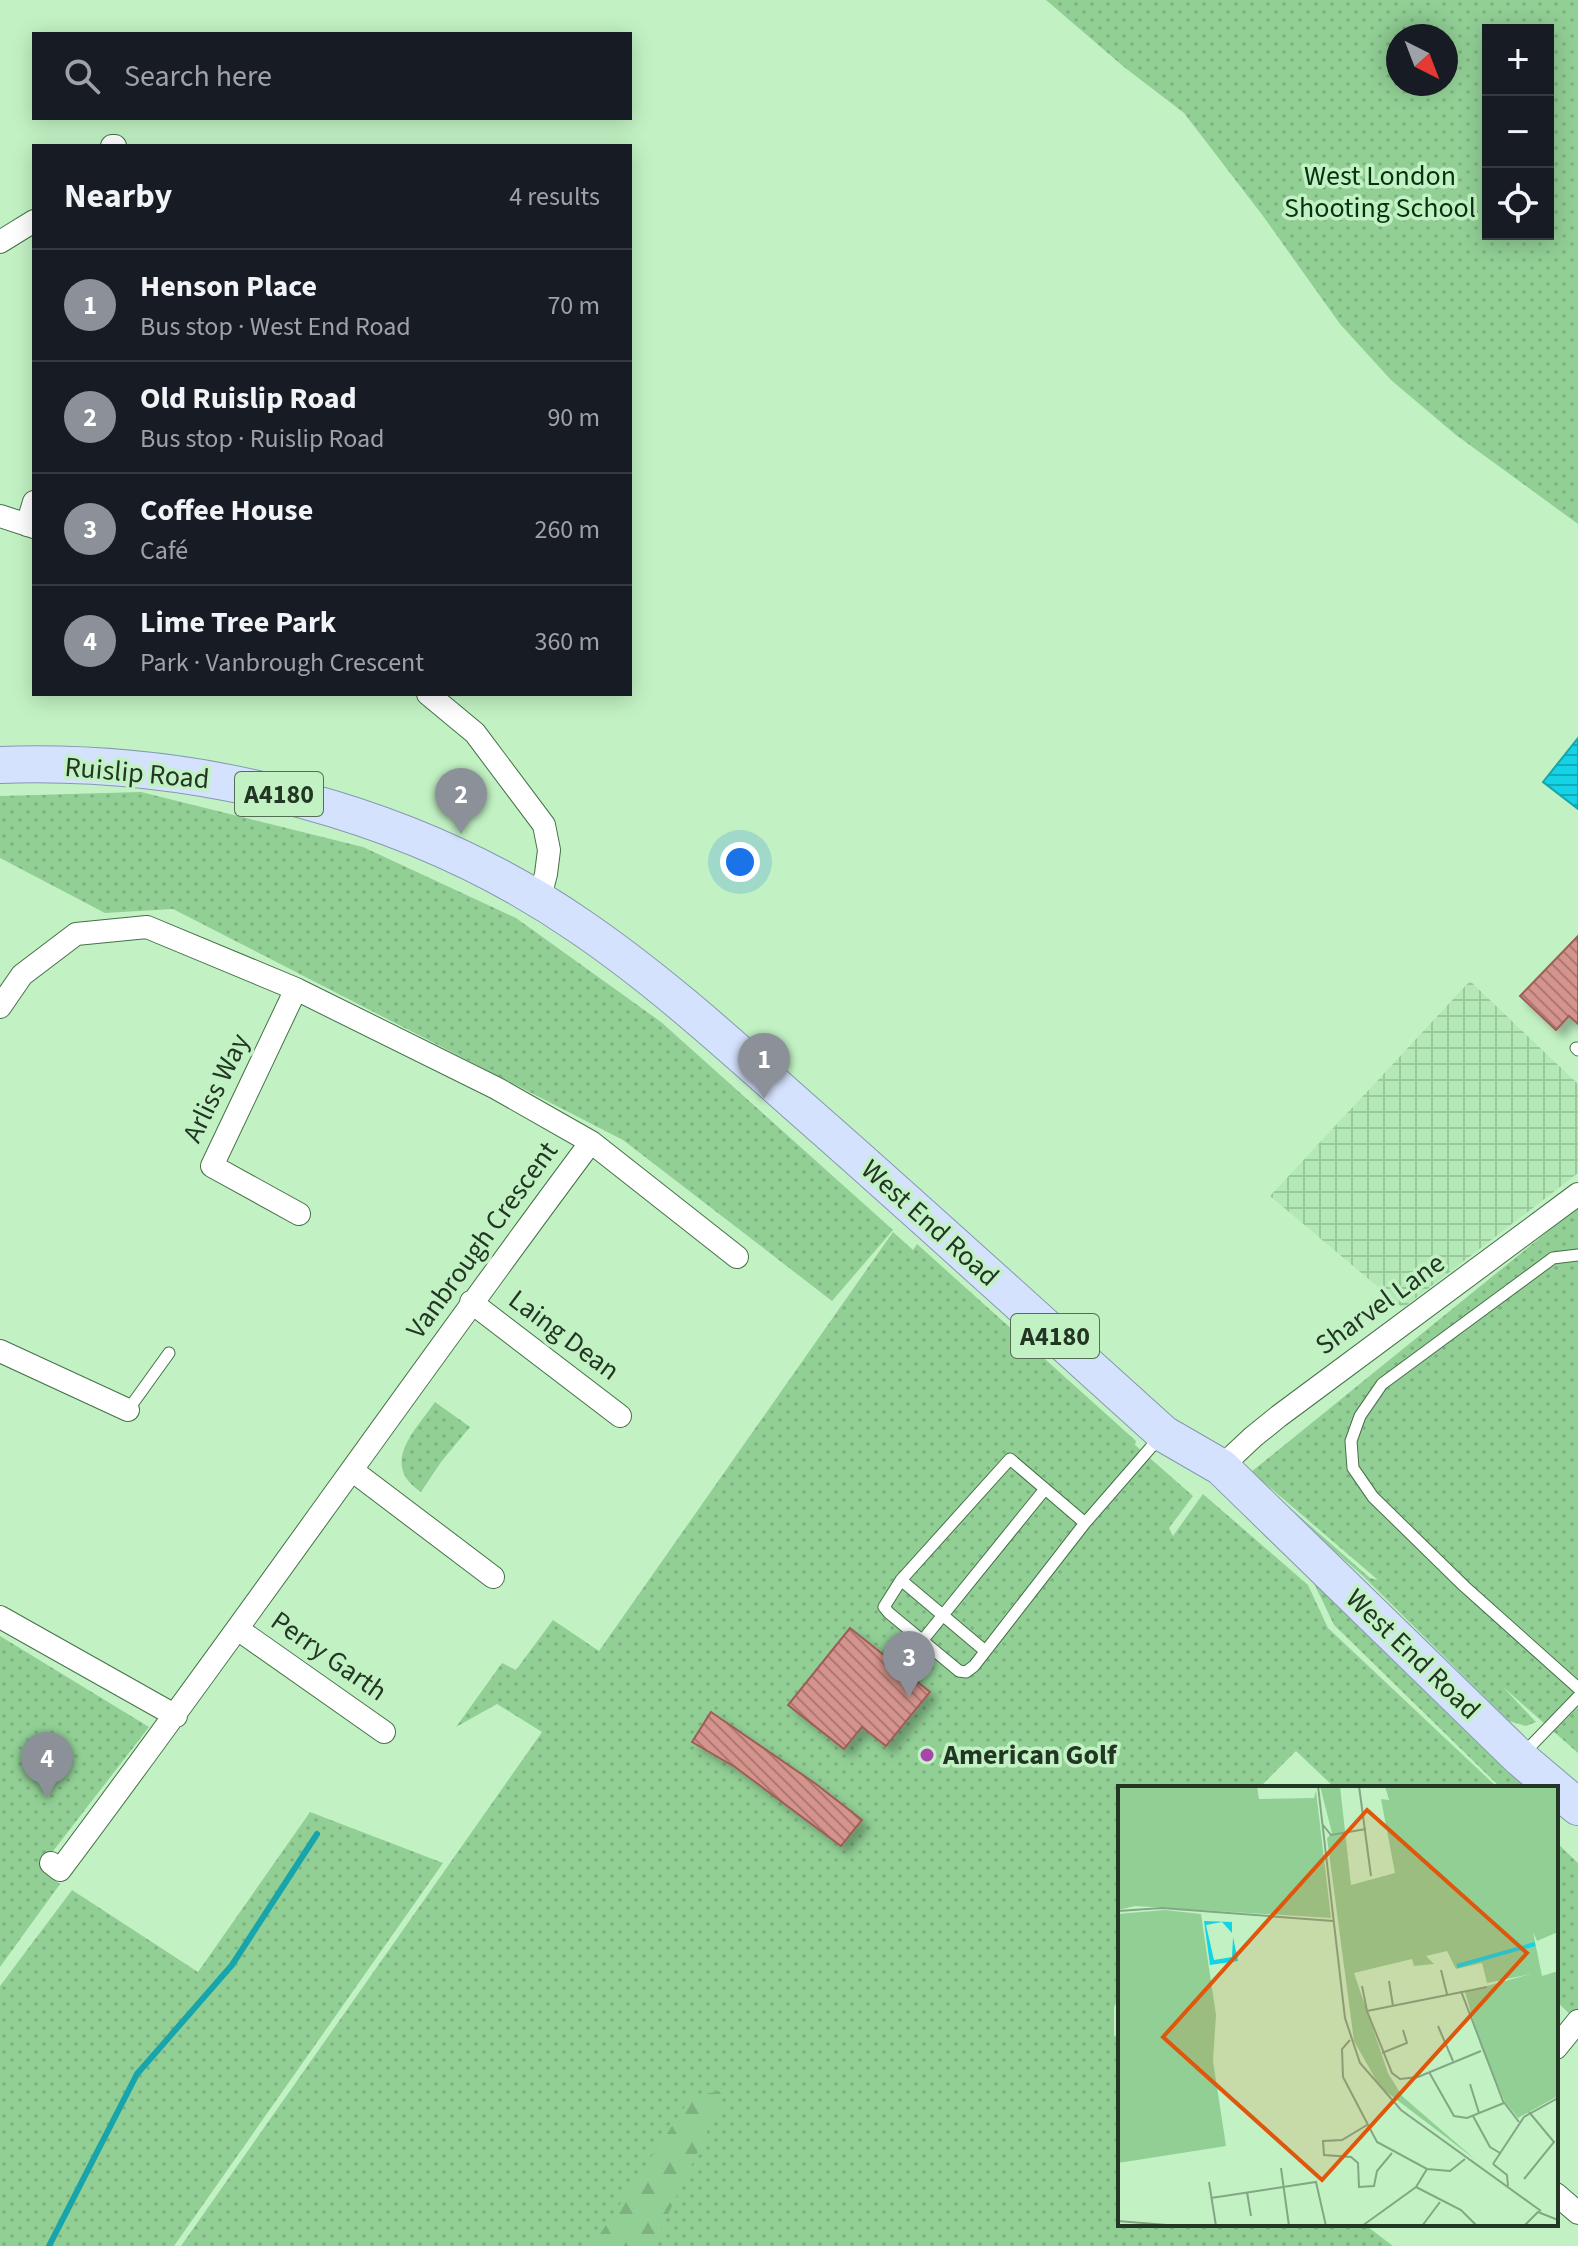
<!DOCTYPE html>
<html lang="en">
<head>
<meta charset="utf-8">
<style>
	:root { --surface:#171b24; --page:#242831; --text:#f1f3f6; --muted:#9ea1a6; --line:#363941; --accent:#8c9099 }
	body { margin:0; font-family:"Source Sans 3",sans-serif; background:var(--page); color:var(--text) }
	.controls { position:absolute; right:24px; top:24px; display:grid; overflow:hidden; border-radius:0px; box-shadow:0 4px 20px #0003 }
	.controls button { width:72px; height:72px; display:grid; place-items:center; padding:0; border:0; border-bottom:2px solid var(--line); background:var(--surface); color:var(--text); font:40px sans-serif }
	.compass { position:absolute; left:1386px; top:24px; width:72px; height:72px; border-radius:50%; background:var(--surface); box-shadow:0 4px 20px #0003; rotate:138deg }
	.you { position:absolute; left:740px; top:862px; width:28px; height:28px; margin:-20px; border:6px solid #fff; border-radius:50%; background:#1a73e8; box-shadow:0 0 0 12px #1a73e833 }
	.badge { display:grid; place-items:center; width:52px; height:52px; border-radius:50%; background:var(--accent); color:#fff; font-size:26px; font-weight:700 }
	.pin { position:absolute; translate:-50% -66px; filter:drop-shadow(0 2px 4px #0008) }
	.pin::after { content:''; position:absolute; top:42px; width:28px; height:24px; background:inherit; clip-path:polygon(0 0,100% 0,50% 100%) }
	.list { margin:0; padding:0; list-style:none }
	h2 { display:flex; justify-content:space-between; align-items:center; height:104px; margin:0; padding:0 32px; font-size:34px }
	h2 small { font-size:26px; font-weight:400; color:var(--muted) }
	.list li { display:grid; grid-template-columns:52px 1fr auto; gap:24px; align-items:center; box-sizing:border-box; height:112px; padding:0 32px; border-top:2px solid var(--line) }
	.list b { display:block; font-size:30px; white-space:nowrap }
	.list p { margin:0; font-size:26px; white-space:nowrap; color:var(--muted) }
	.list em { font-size:26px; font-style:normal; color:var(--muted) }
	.icon { flex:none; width:44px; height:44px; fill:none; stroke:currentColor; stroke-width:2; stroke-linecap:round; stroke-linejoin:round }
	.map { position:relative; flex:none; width:1578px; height:2246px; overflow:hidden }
	.search { position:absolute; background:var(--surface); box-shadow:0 4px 20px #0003; left:32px; top:32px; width:600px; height:88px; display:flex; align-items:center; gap:20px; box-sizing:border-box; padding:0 28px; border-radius:0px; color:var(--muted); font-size:30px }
	.panel { position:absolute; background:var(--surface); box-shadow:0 4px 20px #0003; left:32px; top:144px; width:600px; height:552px; border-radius:0px }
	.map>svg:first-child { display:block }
	.industrial { fill:url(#industrial-grid) }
	.grass { fill:url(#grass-dots); fill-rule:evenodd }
	.forest { fill:url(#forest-firs) }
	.water { fill:url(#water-rules); stroke:#18a4ab; stroke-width:2 }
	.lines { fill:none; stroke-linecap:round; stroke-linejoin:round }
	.stream { stroke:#18a4ab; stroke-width:6 }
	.building { fill:url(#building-back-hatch); stroke:#9c5f59; stroke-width:2; filter:url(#shadow) }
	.lane-casing { stroke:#457148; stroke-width:13 }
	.street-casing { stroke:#457148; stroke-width:24 }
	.primary-casing { stroke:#8499b0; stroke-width:38 }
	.lane { stroke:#fff; stroke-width:11 }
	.street { stroke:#fff; stroke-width:22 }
	.primary { stroke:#d5e2fd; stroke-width:36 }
	.poi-dot { fill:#a745ab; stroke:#c2f2c4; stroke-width:3 }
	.labels { text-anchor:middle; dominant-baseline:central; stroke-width:7; stroke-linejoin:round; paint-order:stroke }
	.shield { fill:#c2f2c4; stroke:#536e54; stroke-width:2 }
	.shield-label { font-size:26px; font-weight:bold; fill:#233624 }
	.park-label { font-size:28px; fill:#06330f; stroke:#c2f2c4 }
	.street-label { font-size:28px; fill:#233624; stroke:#c2f2c4 }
	.poi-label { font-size:28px; font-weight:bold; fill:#233624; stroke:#c2f2c4; text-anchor:start }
	.inset-river { fill:none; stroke:#13d3e5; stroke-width:4 }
	.inset-road { fill:none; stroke:#82a784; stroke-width:2 }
	.view { fill:#de570d; fill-opacity:0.15; stroke:#de570d; stroke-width:4 }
	.inset-edge { fill:none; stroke:#233624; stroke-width:4 }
</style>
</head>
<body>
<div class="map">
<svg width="1578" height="2246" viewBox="0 0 1578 2246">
	<defs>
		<pattern id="industrial-grid" width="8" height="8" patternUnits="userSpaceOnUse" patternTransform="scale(2)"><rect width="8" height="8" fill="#b3e9b6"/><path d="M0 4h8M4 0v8" fill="none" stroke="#9ac89c"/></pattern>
		<pattern id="grass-dots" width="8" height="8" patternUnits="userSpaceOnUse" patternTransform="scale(2)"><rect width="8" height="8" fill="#91cf95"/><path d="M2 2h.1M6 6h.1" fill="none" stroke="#7db280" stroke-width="1.8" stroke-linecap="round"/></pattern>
		<pattern id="forest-firs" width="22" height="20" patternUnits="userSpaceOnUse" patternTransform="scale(2)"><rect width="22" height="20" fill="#91cf95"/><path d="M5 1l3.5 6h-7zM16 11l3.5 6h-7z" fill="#7db280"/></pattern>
		<pattern id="water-rules" width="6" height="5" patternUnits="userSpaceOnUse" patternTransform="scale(2)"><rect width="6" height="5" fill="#13d3e5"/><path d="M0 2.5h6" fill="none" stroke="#11acb9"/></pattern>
		<pattern id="building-back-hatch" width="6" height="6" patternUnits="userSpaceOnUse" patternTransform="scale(2)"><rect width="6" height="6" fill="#d4938c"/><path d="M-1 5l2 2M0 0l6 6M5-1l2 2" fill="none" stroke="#ac7972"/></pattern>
		<filter id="shadow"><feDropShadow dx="7" dy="7" stdDeviation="4" flood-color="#0004"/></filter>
	</defs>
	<rect width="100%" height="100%" fill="#c2f2c4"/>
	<!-- industrial -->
	<path class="industrial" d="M1470 981 1578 1084V1173L1403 1308 1270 1196Z"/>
	<!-- grass -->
	<path class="grass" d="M1046 0H1578V524L1456 435 1391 380 1340 324 1263 216 1184 113 1124 67ZM1488 30H1548V234H1488ZM1398 36H1446V84H1398Z
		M141 792 363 847 516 918 661 1022 893 1230 832 1301 623 1140 173 909 105 913 0 858V796Z
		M1578 1207V1753L1503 1687 1536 1722 1526 1726 1509 1721 1363 1576 1265 1491V1486L1370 1578 1378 1580 1267 1485 1245 1477Z
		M893 1232 913 1250 917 1244 1136 1441 1135 1445 1193 1496 1169 1528 1173 1536 1203 1494 1308 1585 1328 1628 1498 1788H1335L1296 1751 1259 1788H1120V1997L1114 2007V2035L1120 2040V2224H1364L1393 2246H181L542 1732 497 1704 456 1727 502 1663 516 1670 553 1620 599 1651Z
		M435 1402 470 1427 441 1462 421 1492C379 1464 415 1431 435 1402Z
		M1312 1579 1536 1788H1501L1334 1625Z
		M0 1636 149 1727 40 1868 60 1884 0 1967Z
		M310 1812 443 1863 174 2246H0V1986L72 1890 198 1972Z
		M1556 1842 1578 1863V2022L1556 2001Z"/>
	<!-- forest -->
	<path class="forest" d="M727 2090 653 2246H592L692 2096Z"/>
	<!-- water -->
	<path class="water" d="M1578 738V809L1543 782Z"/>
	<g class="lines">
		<!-- stream -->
		<path class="stream" d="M49 2246 137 2074 232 1965 317 1834"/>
	</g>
	<!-- building -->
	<path class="building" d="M1578 936V1024L1569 1016 1556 1030 1520 996Z
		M850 1628 930 1692 886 1746 862 1727 844 1749 788 1705Z
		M711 1712 816 1784 862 1820 841 1846 735 1767 692 1742Z"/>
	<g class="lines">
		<!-- lane casing -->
		<g class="lane-casing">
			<path id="lane" d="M1576 1048 1578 1050
				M1578 1255 1553 1258 1382 1384 1360 1416 1351 1441 1353 1468 1373 1497 1464 1586 1578 1688
				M128 1410 169 1353
				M1085 1523 1010 1459 901 1580 884 1607 889 1613 959 1671 966 1672 974 1666 1085 1523 1159 1438
				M901 1580 984 1650
				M922 1641 1045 1489
				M1523 1754 1578 1697"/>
		</g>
		<!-- street casing -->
		<g class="street-casing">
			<path id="street" d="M112 146H115
				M0 242 34 221
				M0 516 34 527
				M27 525 34 502
				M428 694 475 733 544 825 549 850 546 874 539 901
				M296 989 212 1166 299 1214
				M0 1007 22 975 76 934 147 927 296 989 496 1088 591 1142C411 1383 240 1630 60 1870L51 1863
				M591 1142 737 1257
				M471 1302 620 1416
				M0 1351 128 1410
				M1221 1467 1253 1437 1279 1416 1578 1194
				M353 1471 493 1577
				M0 1617 176 1716
				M239 1630 384 1732
				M1556 2048 1578 2021
				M1556 2194 1578 2213"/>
		</g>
		<!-- primary casing -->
		<g class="primary-casing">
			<path id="primary" d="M0 765C200 758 415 812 581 927 669 987 747 1061 827 1131 940 1231 1052 1333 1164 1434L1221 1467 1520 1758 1578 1807"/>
		</g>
		<!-- lane -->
		<use href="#lane" class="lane"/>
		<!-- street -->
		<use href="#street" class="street"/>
		<!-- primary -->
		<use href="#primary" class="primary"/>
	</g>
	<!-- markers -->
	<circle class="poi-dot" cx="927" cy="1755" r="8"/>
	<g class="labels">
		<!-- shield labels -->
		<g class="shield">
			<rect x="235" y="772" width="88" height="44" rx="6"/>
			<rect x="1011" y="1314" width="88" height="44" rx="6"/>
		</g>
		<g class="shield-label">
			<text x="279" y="794">A4180</text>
			<text x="1055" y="1336">A4180</text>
		</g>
		<!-- park labels -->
		<g class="park-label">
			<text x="1380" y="176">West London<tspan x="1380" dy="32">Shooting School</tspan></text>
		</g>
		<!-- street labels -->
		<g class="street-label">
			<text transform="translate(137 773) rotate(5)">Ruislip Road</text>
			<text transform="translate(216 1088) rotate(-64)">Arliss Way</text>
			<text transform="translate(930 1223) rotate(42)">West End Road</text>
			<text transform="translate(482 1240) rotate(-54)">Vanbrough Crescent</text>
			<text transform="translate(1380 1304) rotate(-36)">Sharvel Lane</text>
			<text transform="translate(564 1335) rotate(37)">Laing Dean</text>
			<text transform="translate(1413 1654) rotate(44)">West End Road</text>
			<text transform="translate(329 1656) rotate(35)">Perry Garth</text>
		</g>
		<!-- poi labels -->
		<g class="poi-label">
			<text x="943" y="1755">American Golf</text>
		</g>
	</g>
	<!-- overview -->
	<g transform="translate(1118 1786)">
		<rect width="440" height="440" fill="#c2f2c4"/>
		<path d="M0 0H139L141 13 196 12 198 5 213 132 17 120 0 124ZM202 0H222L233 99 277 87 263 13 271 14 267 0H440V146L419 155 415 146 424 190 440 185V310L400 332 387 316 363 261 347 206 413 188 369 197 364 177 338 183 329 165 308 170 316 178 296 180 294 173 236 187 270 287 284 310 358 374 262 301 236 255 209 52 214 47ZM47 124 83 128 98 229 95 275 108 360 0 377V128Z" fill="#91cf95"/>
		<path d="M398 93 408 99 400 104 361 110 359 102Z" fill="#91cf95"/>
		<path d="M86 135 114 136V147L104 136 88 139 96 174 114 171 115 151 120 175 92 179Z" fill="#13d3e5"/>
		<path class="inset-river" d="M339 180 417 158"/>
		<path class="inset-road" d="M200 0 227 232 242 277 283 324 423 425M241 0 253 90M205 39 213 49 248 43M0 125 44 122 215 135M323 184 329 208M271 195 275 220M244 200 249 225M343 205 385 315 401 336M320 240 335 275M232 254 224 263 225 291 259 356 309 383 332 385 347 373M363 265 300 291 282 293 274 287 249 225 369 201M264 267 289 257 285 244M311 286 336 330 349 332 386 317M352 298 361 327M355 330 372 361 382 367M249 339 224 354 205 355 206 369 233 371 240 377 241 401 256 400 259 385 274 367M375 378 406 331 440 312M375 378 389 389 390 400M163 382 171 440M406 393 436 356 411 326M91 396 98 440M298 401 343 424 359 440M129 406 133 430M93 412 198 396 208 440M0 435 61 440M244 440 298 401 309 383M304 440 322 416M406 440 420 426 440 434"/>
		<path class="view" d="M249 24 409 167 204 394 45 251Z"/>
		<rect width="440" height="440" class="inset-edge"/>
	</g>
</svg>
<div class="controls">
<button>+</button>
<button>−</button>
<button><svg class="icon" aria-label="locate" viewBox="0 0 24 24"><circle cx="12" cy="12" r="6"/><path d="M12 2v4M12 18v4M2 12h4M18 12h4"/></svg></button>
</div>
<svg class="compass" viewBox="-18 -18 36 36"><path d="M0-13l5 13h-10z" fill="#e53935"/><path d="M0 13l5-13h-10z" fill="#9ea1a6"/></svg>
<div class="you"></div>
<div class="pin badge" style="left:764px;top:1099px">1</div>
<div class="pin badge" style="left:461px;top:834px">2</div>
<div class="pin badge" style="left:909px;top:1697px">3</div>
<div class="pin badge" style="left:47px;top:1798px">4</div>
<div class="search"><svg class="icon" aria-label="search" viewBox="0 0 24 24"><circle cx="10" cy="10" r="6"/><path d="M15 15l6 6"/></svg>Search here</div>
<section class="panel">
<h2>Nearby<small>4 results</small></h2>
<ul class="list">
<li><span class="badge">1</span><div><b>Henson Place</b><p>Bus stop · West End Road</p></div><em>70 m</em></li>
<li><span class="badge">2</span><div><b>Old Ruislip Road</b><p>Bus stop · Ruislip Road</p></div><em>90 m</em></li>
<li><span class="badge">3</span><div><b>Coffee House</b><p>Café</p></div><em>260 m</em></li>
<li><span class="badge">4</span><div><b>Lime Tree Park</b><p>Park · Vanbrough Crescent</p></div><em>360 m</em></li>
</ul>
</section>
</div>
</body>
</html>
